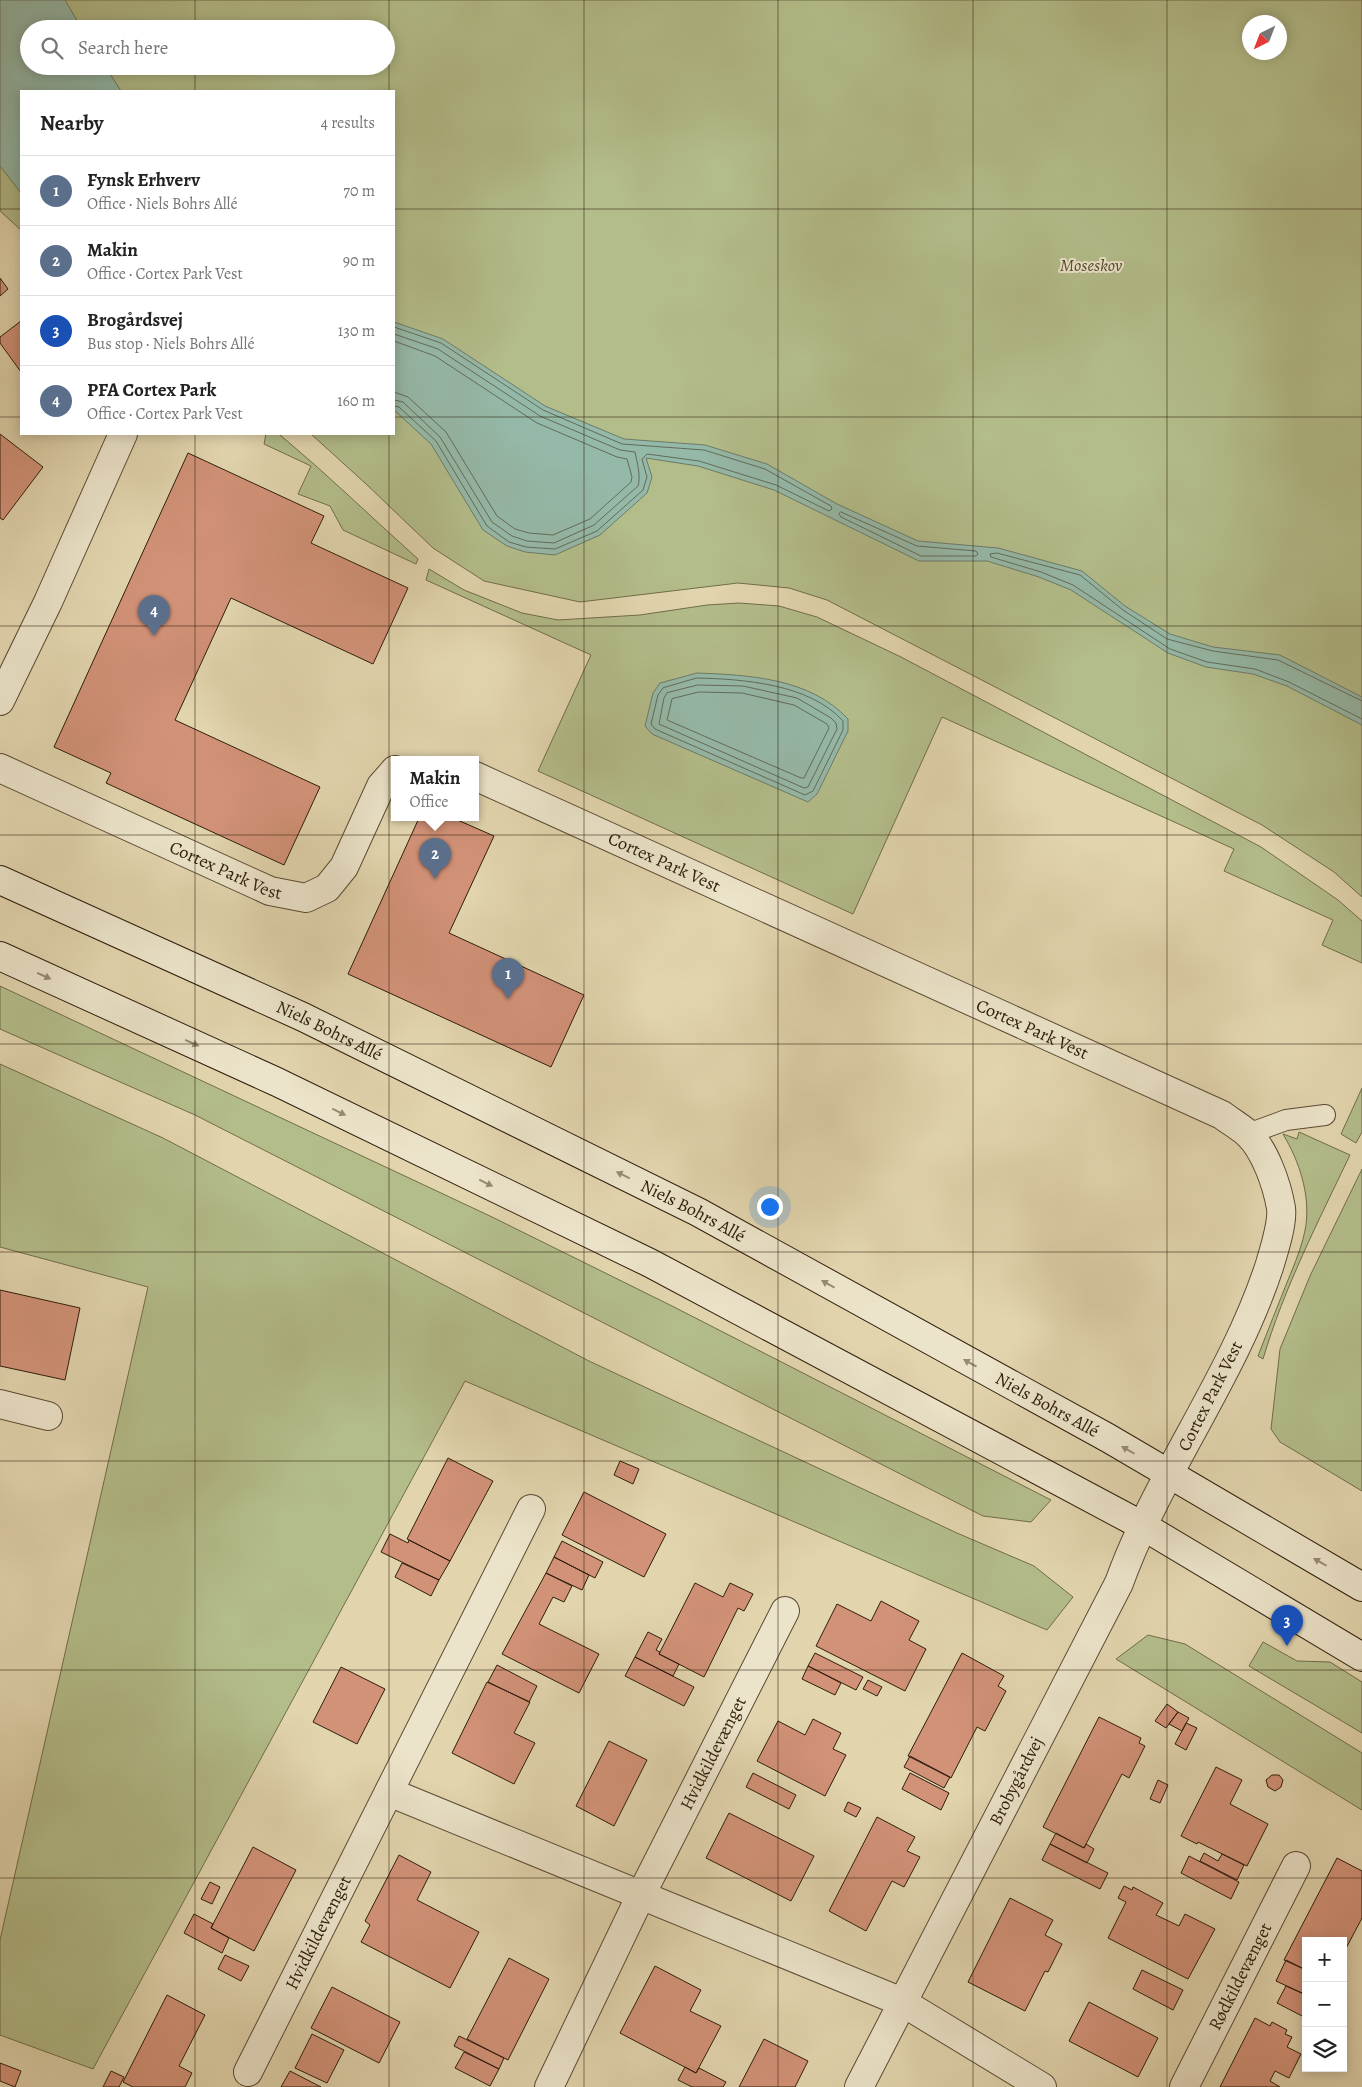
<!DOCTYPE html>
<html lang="en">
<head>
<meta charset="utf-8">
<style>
	:root { --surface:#fff; --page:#f6f6f6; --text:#222; --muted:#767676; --line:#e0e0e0; --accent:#8f2418 }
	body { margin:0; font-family:Alegreya,serif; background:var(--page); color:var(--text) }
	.controls { position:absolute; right:15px; bottom:15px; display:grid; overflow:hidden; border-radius:0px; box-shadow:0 2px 12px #0003 }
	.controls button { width:45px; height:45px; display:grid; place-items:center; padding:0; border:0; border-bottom:1px solid var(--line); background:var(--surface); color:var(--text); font:25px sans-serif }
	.compass { position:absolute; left:1242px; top:15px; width:45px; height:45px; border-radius:50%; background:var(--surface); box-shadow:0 2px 12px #0003; rotate:222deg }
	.you { position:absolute; left:769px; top:1206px; width:18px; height:18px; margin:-12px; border:4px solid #fff; border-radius:50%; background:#1a73e8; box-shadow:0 0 0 8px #1a73e833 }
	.badge { display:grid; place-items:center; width:32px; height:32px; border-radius:50%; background:var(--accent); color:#fff; font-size:16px; font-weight:700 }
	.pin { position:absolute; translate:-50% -41px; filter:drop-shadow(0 1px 2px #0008) }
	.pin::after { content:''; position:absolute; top:26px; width:18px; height:15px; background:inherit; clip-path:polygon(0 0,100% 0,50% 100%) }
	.popup { position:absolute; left:391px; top:756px; width:88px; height:65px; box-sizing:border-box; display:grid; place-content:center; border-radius:0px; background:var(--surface); filter:drop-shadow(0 1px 4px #0005); font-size:16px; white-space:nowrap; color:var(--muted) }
	.popup b { font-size:19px; color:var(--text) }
	.popup::after { content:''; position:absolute; left:50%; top:100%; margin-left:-10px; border:10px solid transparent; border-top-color:var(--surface) }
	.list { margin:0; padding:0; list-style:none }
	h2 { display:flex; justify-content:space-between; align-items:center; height:65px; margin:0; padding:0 20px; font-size:21px }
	h2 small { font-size:16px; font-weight:400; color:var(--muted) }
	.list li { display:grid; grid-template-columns:32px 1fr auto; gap:15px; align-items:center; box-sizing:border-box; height:70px; padding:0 20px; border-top:1px solid var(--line) }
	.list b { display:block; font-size:19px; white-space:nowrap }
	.list p { margin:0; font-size:16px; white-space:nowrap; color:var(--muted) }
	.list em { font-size:16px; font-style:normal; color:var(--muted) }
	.icon { flex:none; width:28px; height:28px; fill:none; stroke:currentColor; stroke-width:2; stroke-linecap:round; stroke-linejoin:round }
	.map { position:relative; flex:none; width:1362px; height:2087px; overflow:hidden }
	.search { position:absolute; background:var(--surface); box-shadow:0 2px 12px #0003; left:20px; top:20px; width:375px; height:55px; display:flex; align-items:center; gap:12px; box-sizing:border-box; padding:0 18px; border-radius:28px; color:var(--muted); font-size:19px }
	.panel { position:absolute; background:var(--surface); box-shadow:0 2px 12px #0003; left:20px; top:90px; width:375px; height:345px; border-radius:0px }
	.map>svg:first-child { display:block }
	.green { fill:#b3bd8a; stroke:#706d4a; fill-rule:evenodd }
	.water { fill:#95b9a8; stroke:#6c7b69 }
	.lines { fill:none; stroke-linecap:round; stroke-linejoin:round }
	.shore { stroke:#626b5a; stroke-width:1 }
	.building { fill:#d29278; stroke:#2e1d0b }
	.lane-casing { stroke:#5b4b34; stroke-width:22 }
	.street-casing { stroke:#5b4b34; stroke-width:30 }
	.secondary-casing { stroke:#2e1d0b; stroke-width:30 }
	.lane { stroke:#ece4ca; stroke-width:20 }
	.street { stroke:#ece4ca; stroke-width:28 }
	.secondary { stroke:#ece4ca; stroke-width:28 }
	.oneway { fill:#968a74 }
	.grid { fill:none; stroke:#2e1d0b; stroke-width:1; stroke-opacity:0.55 }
	.labels { text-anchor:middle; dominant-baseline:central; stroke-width:4; stroke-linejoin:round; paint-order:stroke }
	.park-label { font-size:18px; font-style:italic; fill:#564d31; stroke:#ece4ca }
	.street-label { font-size:18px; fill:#2e1d0b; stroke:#ece4ca }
</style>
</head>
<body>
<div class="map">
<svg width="1362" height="2087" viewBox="0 0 1362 2087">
	<rect width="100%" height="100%" fill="#e2d5ae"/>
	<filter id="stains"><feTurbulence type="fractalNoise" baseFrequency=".004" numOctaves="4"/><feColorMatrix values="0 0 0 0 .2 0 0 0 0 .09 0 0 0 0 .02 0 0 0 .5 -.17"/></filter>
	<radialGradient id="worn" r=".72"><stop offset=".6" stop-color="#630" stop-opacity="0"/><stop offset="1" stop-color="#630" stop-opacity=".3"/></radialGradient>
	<!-- green -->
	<path class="green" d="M0 0H1362V897L1334 872 1262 825 827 600 789 588 738 583 580 602 484 581 433 548 365 483 311 434H394V91H21V230L0 211ZM1250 22H1280V52H1250ZM29 29H386V66H29Z
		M266 434H279C327 474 371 517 418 559L416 564 343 530 330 506 298 494 311 466 264 444Z
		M429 569 464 590 522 613 558 620 640 615 707 605 739 603 779 606 817 617 901 657 1261 847 1338 900 1362 921V963L1322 945 1333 920 1224 871 1234 849 942 717 853 914 538 771 591 655 426 580Z
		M0 986 490 1216 674 1307 1051 1500 1031 1522 983 1516 195 1115 0 1029Z
		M0 1064 163 1138 589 1361 957 1533 1034 1566 1073 1597 1047 1630 465 1381 93 2069 0 2035V1940L148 1287 0 1247Z
		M1362 1088V1132L1356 1143 1341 1134Z
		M1299 1132 1350 1155C1318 1222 1284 1288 1263 1359L1258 1356C1268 1330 1278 1305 1288 1280 1295 1263 1303 1244 1306 1225 1310 1193 1299 1161 1283 1134L1297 1139Z
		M1362 1169V1491L1280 1442 1271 1429 1280 1349 1310 1276Z
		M1148 1635 1185 1644 1362 1753V1810L1116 1659Z
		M1263 1642 1297 1661 1330 1662 1362 1682V1733L1249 1666Z"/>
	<!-- water -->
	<path class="water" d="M0 0H65L82 29H29V66H105L121 91H21V193L0 166Z
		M394 322 443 339 545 406 624 439 705 445 767 464 837 504 918 541 998 548 1082 571 1125 606 1170 634 1213 647 1280 655 1362 697V725L1287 686 1253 674 1206 667 1168 653 1071 590 1039 577 987 561H919L774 490 698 466 646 458 652 477 647 493 600 535 555 555 525 552 507 546 483 530 431 444 394 410Z
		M697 673C749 675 810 678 848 719V731L817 794 808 802 652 734 645 726 653 693 660 683Z"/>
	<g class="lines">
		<!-- shore -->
		<path class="shore" d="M394 327 441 343 543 410 622 444 704 450 765 469 831 506 832 509 829 511 776 485 699 461 647 454 642 459 647 477 643 490 597 531 555 549 526 547 509 542 487 526 436 441 399 407 394 406
			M394 334 438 349 540 416 620 450 635 452C637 462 641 476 638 486L594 525 554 543 527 541 512 536 492 522 440 437 403 402 394 400
			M394 341 435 356 537 423 617 457 627 459 632 477 631 482 590 519 553 535 529 533 515 529 497 516 446 432 408 397 394 392
			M841 512 917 546 976 551 978 554 976 556H921L841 517 839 514Z
			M697 678C743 679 810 684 843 721V730L813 791 805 795 655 729 651 724 658 695 663 688Z
			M698 685 743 686 797 698 831 718 836 723 837 729 808 787 804 788 659 724 664 698 667 693Z
			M699 692 742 693 794 705 827 724 829 728 804 778H801L667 720 672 699Z
			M1362 701 1278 660 1213 651 1167 639 1123 610 1080 575 997 553 990 554 991 557 1041 572 1073 585 1170 649 1207 662 1255 669 1289 682 1362 719"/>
	</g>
	<!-- building -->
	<path class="building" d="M0 278 8 289 0 296Z
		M21 321V372L0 343V337Z
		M0 434 43 467 3 520 0 518Z
		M188 453 324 516 311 543 408 588 373 664 231 598 175 720 320 787 284 865 106 783 111 773 54 747Z
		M419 818H453L494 836 449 933 584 995 551 1067 348 974Z
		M0 1290 80 1308 65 1380 0 1366Z
		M448 1458 493 1481 450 1561 407 1539Z
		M620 1461 639 1469 633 1484 614 1475Z
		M584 1492 666 1534 644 1577 562 1535Z
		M390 1534 408 1543 409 1540 450 1561 439 1580 381 1552Z
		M562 1541 603 1562 595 1578 554 1557Z
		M554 1557 589 1575 582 1590 546 1573Z
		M402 1563 439 1580 431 1596 395 1577Z
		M546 1573 572 1586 564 1602 553 1597 539 1624 599 1654 579 1693 502 1654Z
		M695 1583 723 1597 730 1583 753 1594 744 1611 738 1608 704 1677 659 1654Z
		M881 1601 919 1621 909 1640 926 1649 905 1691 816 1646 837 1604 871 1621Z
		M648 1632 662 1639 656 1650 660 1652 659 1654 679 1664 673 1676 635 1657Z
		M815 1653 863 1677 856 1690 808 1666Z
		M962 1653 1004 1676 998 1686 1006 1691 985 1731 977 1727 951 1778 908 1756Z
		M635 1657 694 1687 684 1706 625 1676Z
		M497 1665 537 1686 529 1702 488 1682Z
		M808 1666 841 1683 835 1695 802 1679Z
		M341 1667 385 1689 357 1744 313 1722Z
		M868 1680 882 1687 877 1696 863 1689Z
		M487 1682 530 1702 514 1733 535 1743 514 1784 452 1753Z
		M1167 1704 1178 1712 1166 1728 1155 1721Z
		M1178 1712 1189 1718 1182 1731 1169 1724Z
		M1099 1717 1141 1738 1139 1743 1145 1746 1129 1778 1122 1774 1084 1848 1043 1827Z
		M813 1719 841 1733 833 1749 846 1755 825 1796 757 1761 778 1721 805 1735Z
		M1186 1723 1197 1728 1186 1750 1175 1744Z
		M609 1741 647 1760 614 1826 576 1806Z
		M910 1756 950 1777 944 1788 904 1767Z
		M1216 1767 1242 1780 1230 1804 1268 1824 1247 1866 1198 1842 1197 1844 1181 1836Z
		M753 1773 796 1795 789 1809 746 1787Z
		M910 1773 949 1793 941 1810 902 1789Z
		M1272 1775H1279L1283 1780 1281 1787 1275 1791 1268 1787 1266 1780Z
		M1158 1780 1168 1785 1160 1803 1150 1799Z
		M848 1802 861 1808 856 1817 844 1811Z
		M729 1813 814 1856 791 1901 706 1858Z
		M877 1817 915 1837 907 1851 920 1857 904 1887 892 1881 866 1931 829 1911Z
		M1056 1833 1084 1848 1086 1844 1094 1849 1087 1863 1050 1844Z
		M1050 1844 1108 1873 1100 1889 1042 1860Z
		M253 1847 296 1870 254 1951 211 1928Z
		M1204 1853 1218 1861 1222 1854 1244 1865 1237 1880 1200 1861Z
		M399 1855 431 1872 417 1900 479 1932 450 1988 361 1942 370 1925 365 1921Z
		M1189 1856 1239 1882 1231 1899 1181 1873Z
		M1337 1858 1362 1871V1918L1343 1954V1941H1306V1970L1284 1960Z
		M210 1882 220 1887 212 1904 201 1899Z
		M1124 1886 1132 1890 1133 1887 1163 1903 1156 1915 1179 1926 1185 1914 1215 1929 1188 1979 1108 1938 1126 1902 1118 1898Z
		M1010 1898 1053 1920 1045 1935 1062 1944 1048 1972 1045 1971 1025 2011 968 1982Z
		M194 1914 213 1924 211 1928 229 1938 222 1953 184 1933Z
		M225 1955 249 1966 241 1981 218 1969Z
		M509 1958 549 1979 508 2060 467 2039Z
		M1286 1960 1306 1970V1985L1302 1993 1276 1981Z
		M655 1966 701 1990 690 2011 721 2026 696 2073 620 2033Z
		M1142 1970 1183 1990 1173 2010 1133 1989Z
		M1286 1986 1306 1995V2013L1304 2017 1277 2003Z
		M332 1987 400 2022 379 2063 311 2028Z
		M167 1995 205 2015 179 2066 192 2073 185 2087H133L123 2082Z
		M1089 2002 1158 2038 1138 2077 1069 2041Z
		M1255 2018 1270 2026 1272 2022 1287 2030 1285 2034 1292 2037 1287 2047 1301 2054 1289 2078 1275 2071 1270 2081 1280 2087H1220Z
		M312 2034 344 2050 327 2083 295 2068Z
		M459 2036 504 2058 499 2069 454 2046Z
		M764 2039 808 2061 795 2087H739Z
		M464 2052 499 2069 490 2086 455 2068Z
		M0 2063 21 2071 15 2087 0 2081Z
		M685 2067 696 2073 699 2068 726 2082 723 2087H692L678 2080Z
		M111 2071 124 2077 119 2087H103Z
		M290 2071 321 2087H281Z"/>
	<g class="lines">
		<!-- lane casing -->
		<g class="lane-casing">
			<path id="lane" d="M1248 1134 1286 1120 1325 1115"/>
		</g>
		<!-- street casing -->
		<g class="street-casing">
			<g id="street">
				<path d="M0 701 48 602 123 434"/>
				<path id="s1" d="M0 768 270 891 306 898 327 888 344 867 381 786 395 770"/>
				<path id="s2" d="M475 776 1222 1115C1230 1121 1240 1127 1247 1133 1265 1149 1277 1185 1281 1208 1283 1223 1274 1250 1270 1264 1234 1376 1159 1472 1119 1583L859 2087"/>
				<path d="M0 1404 48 1416"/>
				<path d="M389 1792 902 2002 1042 2087"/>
				<path id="s3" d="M248 2072 531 1509"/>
				<path id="s4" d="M549 2087 641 1895 785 1611"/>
				<path id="s5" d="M1184 2087 1296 1866"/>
			</g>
		</g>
		<!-- secondary casing -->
		<g class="secondary-casing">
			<g id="secondary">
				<path id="s6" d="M0 880 303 1017 698 1212 1108 1438 1362 1587"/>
				<path d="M0 956 277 1082 650 1263 1143 1526 1362 1657"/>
			</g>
		</g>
		<!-- lane -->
		<use href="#lane" class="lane"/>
		<!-- street -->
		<use href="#street" class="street"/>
		<!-- secondary -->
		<use href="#secondary" class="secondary"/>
	</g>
	<!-- one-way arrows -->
	<defs><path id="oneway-solid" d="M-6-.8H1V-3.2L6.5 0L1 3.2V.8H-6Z" transform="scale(1.25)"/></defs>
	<g class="oneway">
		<use href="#oneway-solid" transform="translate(44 976) rotate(24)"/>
		<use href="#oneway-solid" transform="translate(192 1043) rotate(24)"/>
		<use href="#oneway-solid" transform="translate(339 1112) rotate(26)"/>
		<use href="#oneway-solid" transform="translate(623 1175) rotate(-154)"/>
		<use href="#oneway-solid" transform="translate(486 1183) rotate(26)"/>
		<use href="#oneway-solid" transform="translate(828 1284) rotate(-151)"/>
		<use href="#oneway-solid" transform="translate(970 1363) rotate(-151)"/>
		<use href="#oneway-solid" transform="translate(1128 1450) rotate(-150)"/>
		<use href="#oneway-solid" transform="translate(1320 1562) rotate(-150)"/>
	</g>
	<!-- grid -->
	<path class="grid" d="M195 0V29M389 0V91M584 0V2087M778 0V2087M973 0V2087M1167 0V2087M195 66V91M0 209H21M394 209H1362M0 417H21M394 417H1362M195 434V2087M389 434V2087M0 626H1362M0 835H1362M0 1044H1362M0 1252H1362M0 1461H1362M0 1670H1362M0 1878H1362"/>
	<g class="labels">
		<!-- park labels -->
		<g class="park-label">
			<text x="1091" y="265">Moseskov</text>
		</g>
		<!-- street labels -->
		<g class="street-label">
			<text stroke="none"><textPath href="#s2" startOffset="208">Cortex Park Vest</textPath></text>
			<text stroke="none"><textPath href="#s1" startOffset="248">Cortex Park Vest</textPath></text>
			<text stroke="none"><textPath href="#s2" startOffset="612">Cortex Park Vest</textPath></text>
			<text stroke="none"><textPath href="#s6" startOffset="362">Niels Bohrs Allé</textPath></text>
			<text stroke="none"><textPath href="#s6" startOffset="768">Niels Bohrs Allé</textPath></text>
			<text transform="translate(1210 1396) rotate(-63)">Cortex Park Vest</text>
			<text stroke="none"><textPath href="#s6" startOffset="1172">Niels Bohrs Allé</textPath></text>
			<text stroke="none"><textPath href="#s4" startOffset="372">Hvidkildevænget</textPath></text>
			<text transform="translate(1016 1781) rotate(-63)">Brobygårdvej</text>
			<text stroke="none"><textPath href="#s3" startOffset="156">Hvidkildevænget</textPath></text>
			<text stroke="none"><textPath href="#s5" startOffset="124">Rødkildevænget</textPath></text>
		</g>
	</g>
	<rect width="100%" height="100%" filter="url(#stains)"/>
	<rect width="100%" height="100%" fill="url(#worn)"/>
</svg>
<div class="controls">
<button>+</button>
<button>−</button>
<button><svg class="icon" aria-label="layers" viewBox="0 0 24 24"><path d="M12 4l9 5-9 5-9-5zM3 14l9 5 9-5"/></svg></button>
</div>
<svg class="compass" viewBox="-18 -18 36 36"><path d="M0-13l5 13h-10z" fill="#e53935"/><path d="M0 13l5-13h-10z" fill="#767676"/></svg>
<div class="you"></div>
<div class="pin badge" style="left:508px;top:999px;background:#5c6f8a">1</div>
<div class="pin badge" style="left:435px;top:879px;background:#5c6f8a">2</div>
<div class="popup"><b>Makin</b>Office</div>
<div class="pin badge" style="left:1287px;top:1646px;background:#1a4fb4">3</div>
<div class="pin badge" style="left:154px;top:636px;background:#5c6f8a">4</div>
<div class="search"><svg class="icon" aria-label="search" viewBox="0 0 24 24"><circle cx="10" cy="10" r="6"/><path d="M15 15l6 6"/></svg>Search here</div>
<section class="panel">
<h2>Nearby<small>4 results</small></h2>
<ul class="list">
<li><span class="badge" style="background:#5c6f8a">1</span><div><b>Fynsk Erhverv</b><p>Office · Niels Bohrs Allé</p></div><em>70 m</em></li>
<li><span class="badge" style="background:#5c6f8a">2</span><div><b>Makin</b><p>Office · Cortex Park Vest</p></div><em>90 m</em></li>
<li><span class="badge" style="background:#1a4fb4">3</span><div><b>Brogårdsvej</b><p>Bus stop · Niels Bohrs Allé</p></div><em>130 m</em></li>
<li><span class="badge" style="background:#5c6f8a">4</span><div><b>PFA Cortex Park</b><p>Office · Cortex Park Vest</p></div><em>160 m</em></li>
</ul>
</section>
</div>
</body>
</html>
